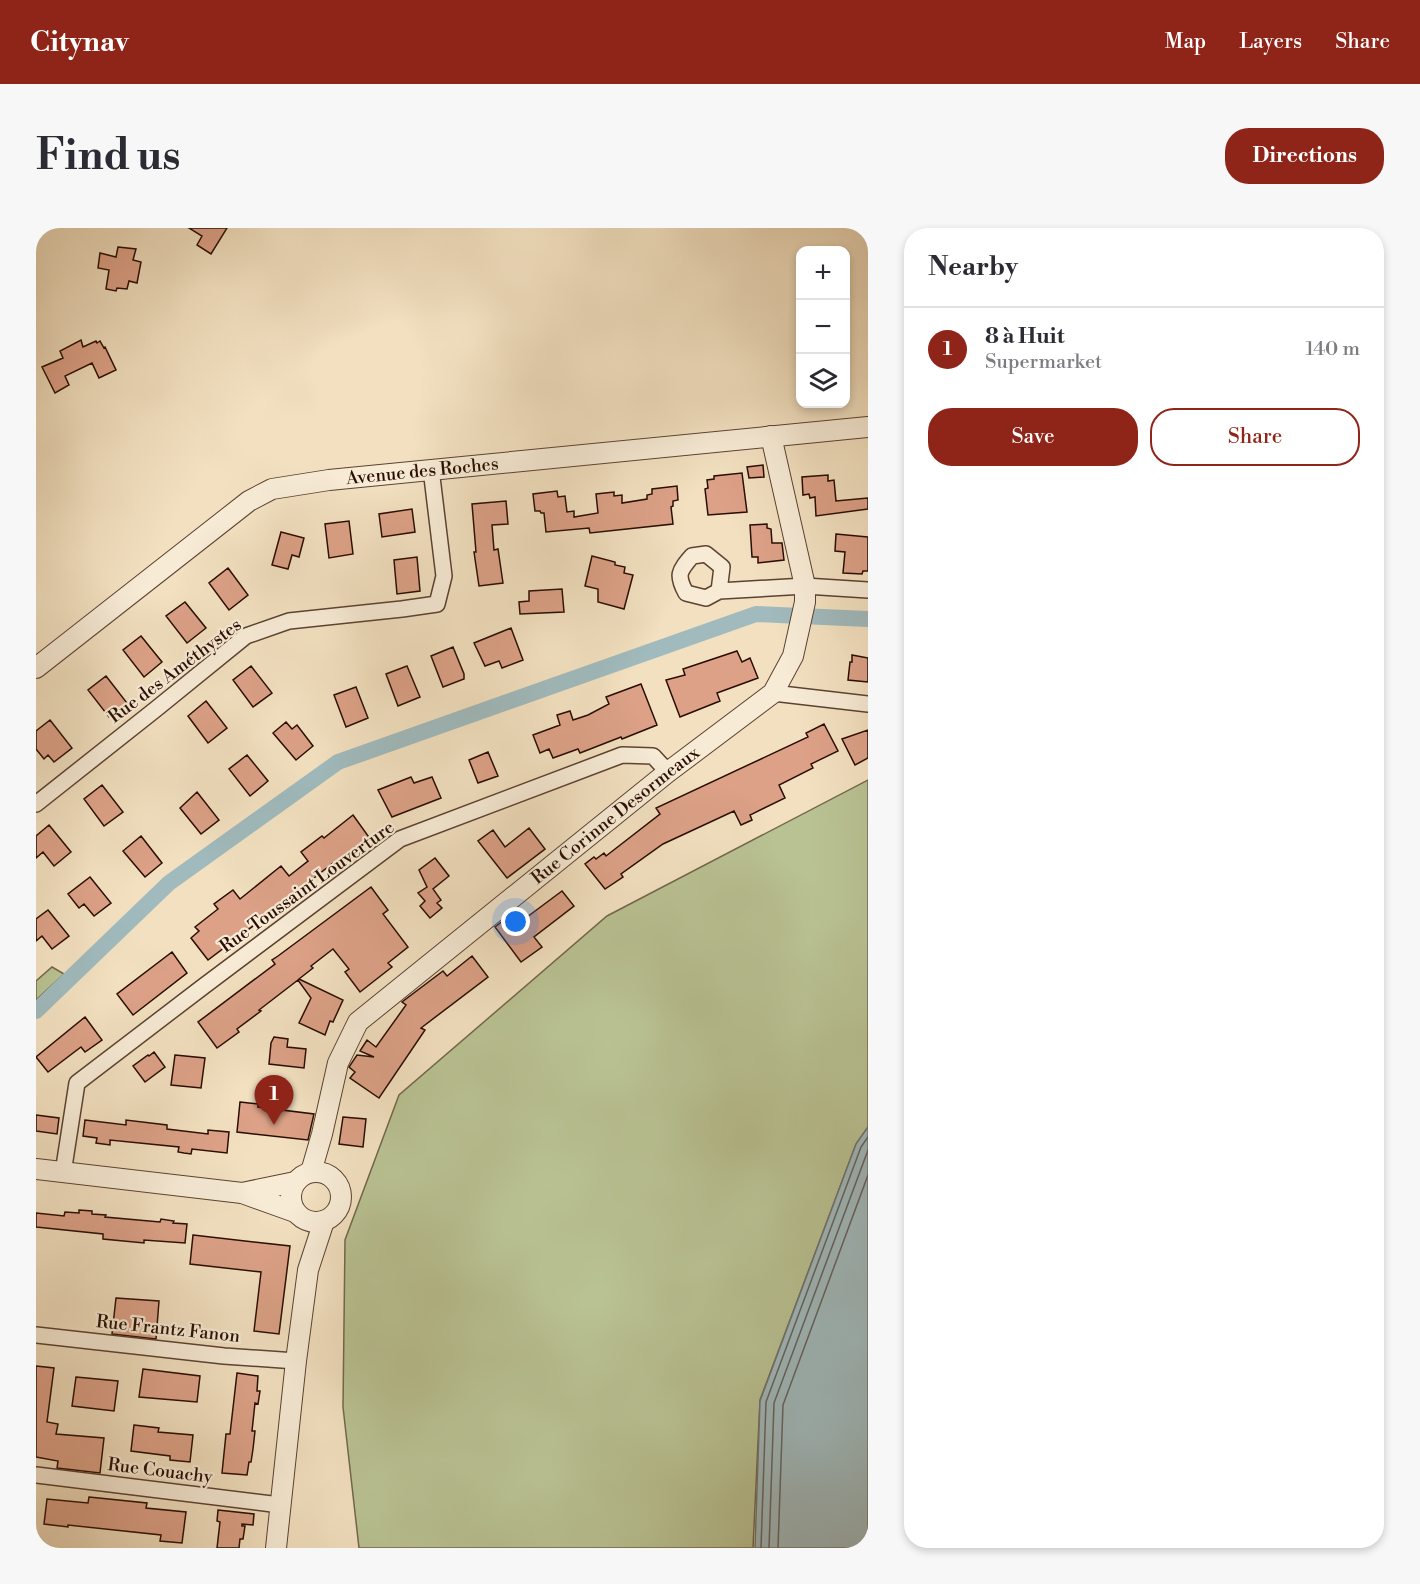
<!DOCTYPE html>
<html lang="en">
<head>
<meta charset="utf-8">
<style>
	:root { --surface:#fff; --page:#f7f7f7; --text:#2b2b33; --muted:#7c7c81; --line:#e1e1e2; --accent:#8f2418 }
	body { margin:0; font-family:"Libre Bodoni",serif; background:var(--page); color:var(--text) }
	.controls { position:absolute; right:18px; top:18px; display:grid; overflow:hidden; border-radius:12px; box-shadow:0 3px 9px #0003 }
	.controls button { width:54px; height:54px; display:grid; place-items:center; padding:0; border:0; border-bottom:2px solid var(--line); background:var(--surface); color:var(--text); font:30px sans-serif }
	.you { position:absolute; left:480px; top:694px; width:21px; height:21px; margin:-15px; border:4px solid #fff; border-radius:50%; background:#1a73e8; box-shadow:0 0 0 9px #1a73e833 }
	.badge { display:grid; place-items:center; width:39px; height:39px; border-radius:50%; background:var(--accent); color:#fff; font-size:20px; font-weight:700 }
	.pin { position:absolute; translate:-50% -50px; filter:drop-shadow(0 2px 3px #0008) }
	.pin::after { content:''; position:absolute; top:32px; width:21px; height:18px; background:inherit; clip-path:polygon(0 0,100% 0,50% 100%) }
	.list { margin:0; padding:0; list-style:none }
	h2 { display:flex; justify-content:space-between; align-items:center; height:78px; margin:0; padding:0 24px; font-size:26px }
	h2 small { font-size:20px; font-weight:400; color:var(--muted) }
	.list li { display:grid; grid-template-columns:39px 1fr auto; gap:18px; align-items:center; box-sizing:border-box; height:84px; padding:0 24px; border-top:2px solid var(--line) }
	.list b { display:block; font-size:22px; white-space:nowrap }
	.list p { margin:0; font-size:20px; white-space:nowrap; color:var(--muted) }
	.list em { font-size:20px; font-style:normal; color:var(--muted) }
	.actions { display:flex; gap:12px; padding:18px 24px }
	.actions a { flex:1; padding:14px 0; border:2px solid var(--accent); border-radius:24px; text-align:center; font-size:21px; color:var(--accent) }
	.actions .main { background:var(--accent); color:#fff }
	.icon { flex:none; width:33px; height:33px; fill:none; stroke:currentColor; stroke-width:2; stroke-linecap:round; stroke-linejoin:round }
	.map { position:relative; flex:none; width:832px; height:1320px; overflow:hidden; border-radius:24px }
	header { display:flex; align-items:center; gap:36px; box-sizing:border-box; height:84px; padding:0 30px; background:var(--accent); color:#fff }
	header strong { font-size:28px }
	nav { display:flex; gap:33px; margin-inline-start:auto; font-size:21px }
	.intro { display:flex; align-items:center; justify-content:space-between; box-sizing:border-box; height:144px; padding:0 36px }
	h1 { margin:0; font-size:42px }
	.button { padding:15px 27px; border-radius:24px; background:var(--accent); color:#fff; font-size:21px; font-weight:700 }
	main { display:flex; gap:36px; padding:0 36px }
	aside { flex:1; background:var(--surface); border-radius:24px; box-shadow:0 3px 9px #0003 }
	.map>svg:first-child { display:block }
	.green { fill:#b9c293; stroke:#72684a; stroke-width:1.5 }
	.water { fill:#a0babd; stroke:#717572; stroke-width:1.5 }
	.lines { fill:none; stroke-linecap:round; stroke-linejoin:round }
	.shore { stroke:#656460; stroke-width:1.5 }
	.canal { stroke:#a0babd; stroke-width:16 }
	.building { fill:#dca187; stroke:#2a0d02; stroke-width:1.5 }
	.minor-casing { stroke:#5c4232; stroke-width:18 }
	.tertiary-casing { stroke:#5c4232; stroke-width:22 }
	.minor { stroke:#f7ebd6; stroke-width:15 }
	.tertiary { stroke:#f7ebd6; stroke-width:20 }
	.labels { text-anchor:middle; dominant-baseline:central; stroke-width:4.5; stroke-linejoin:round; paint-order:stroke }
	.street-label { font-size:18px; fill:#2a0d02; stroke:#f7ebd6 }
</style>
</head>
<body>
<header>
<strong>Citynav</strong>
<nav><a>Map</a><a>Layers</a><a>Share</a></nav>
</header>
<div class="intro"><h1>Find us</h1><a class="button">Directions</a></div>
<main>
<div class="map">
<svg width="832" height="1320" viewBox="0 0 832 1320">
	<rect width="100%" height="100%" fill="#f2e0c0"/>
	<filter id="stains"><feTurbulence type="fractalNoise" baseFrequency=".00333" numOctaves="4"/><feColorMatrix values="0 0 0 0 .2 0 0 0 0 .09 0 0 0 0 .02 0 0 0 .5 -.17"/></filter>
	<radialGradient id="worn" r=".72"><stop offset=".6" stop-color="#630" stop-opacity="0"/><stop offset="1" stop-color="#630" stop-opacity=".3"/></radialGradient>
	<!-- green -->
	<path class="green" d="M832 552V899L820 916 724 1172 717 1320H323L307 1179 309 1012 363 867 571 688Z
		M16 739 28 746 0 772V753Z"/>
	<!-- water -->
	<path class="water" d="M832 899V1320H719L724 1173 820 916Z"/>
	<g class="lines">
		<!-- shore -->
		<path class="shore" d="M725 1320 730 1174 825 919 832 909
			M733 1320 738 1175 832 922
			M742 1320 747 1177 832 947"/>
		<!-- canal -->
		<path class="canal" d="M0 783 133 655 302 534 720 386 832 391"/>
	</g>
	<!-- building -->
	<path class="building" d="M153 0H191L175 26 161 17 166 8Z
		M82 19 100 21 97 32 105 34 101 55 93 53 91 61 81 60 80 63 70 61 73 42 62 40 64 25 80 29Z
		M45 112 47 119 60 113 61 115 64 113 68 120 69 119 80 142 63 150 56 135 29 148 33 157 19 165 6 139 27 130 24 123Z
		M727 237 728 249 713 250 711 239Z
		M706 245 711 284 672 287 669 261 672 260 671 252 678 251V248Z
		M792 247V253L798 252 800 273 832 270V281L780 288 779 269 774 270 773 266 767 267 766 249Z
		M641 258 642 272 637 273V278L635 279 637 296 554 305 553 300 510 304 508 285H505L504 283H499L497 266 521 263 522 269 529 268 531 284 538 283V289L562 285 560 266 578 264V268L586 267V275L611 271V267L616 266V261Z
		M470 273 472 296 456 297 458 322 462 321 467 355 443 358 438 324H440L436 276Z
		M376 281 379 304 346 309 343 286Z
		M313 293 317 326 293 330 289 296Z
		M731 296V300L735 301 736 315H746L748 332 722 335V329H716L714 297Z
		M245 304 268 310 263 329 256 327 252 341 236 337Z
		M800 306 832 309V343H827L826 346 807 345 809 324 799 323Z
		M556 328 579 334V337L589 339 588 345 597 347 588 381 562 374V361L549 358Z
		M381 329 384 363 361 366 358 332Z
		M192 340 212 367 193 382 173 355Z
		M526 361 528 384 484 386 483 374 493 373V363Z
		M149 374 170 400 151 415 130 388Z
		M475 400 487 432 466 440 463 433 449 438 438 415Z
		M105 408 126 434 108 449 87 422Z
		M417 419 428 446V451L407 459 395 428Z
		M701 423 706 434 714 430 722 450 681 465 684 473 644 489 630 452 649 447 647 441Z
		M816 427 832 430V454L812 452 814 434H816Z
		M215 438 236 465 217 479 197 452Z
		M371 438 384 469 362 478 350 446Z
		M70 448 91 475 73 489 52 462Z
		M605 456 621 497 586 511 585 509 544 525 542 521 517 530 513 521 504 525 497 507 524 497 521 487 534 483 537 492 552 487 573 476 570 469Z
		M320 459 332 490 310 499 298 467Z
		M170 473 191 500 172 515 152 488Z
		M14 492 36 520 18 534 12 527 8 531 0 521V503Z
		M250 494 256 501 261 497 277 518 260 532 237 505Z
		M788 496 802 523 775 536 777 540 743 557 749 570 714 587 716 592 705 597 698 583 627 616 585 646 587 649 569 661 549 636 558 629 560 631 568 625 570 628 624 586 620 580 772 509 770 505Z
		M832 502V530L819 537 806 511Z
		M452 524 462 548 442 555 433 532Z
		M211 527 232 553 214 568 193 541Z
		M375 549 378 555 396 549 405 570 356 589 342 562Z
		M66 557 87 584 68 598 48 571Z
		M161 564 183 592 165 606 144 580Z
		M317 587 335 612 300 638 297 635 263 662 267 667 254 678 250 673 172 732 155 710 163 703 159 699 182 681 178 676 197 662 204 671 245 638 253 648 272 633 265 624 286 608 288 610Z
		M13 597 35 624 18 638 7 624 0 630V608Z
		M493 600 509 621 471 650 442 613 457 602 469 619Z
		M105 608 126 635 109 649 87 623Z
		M399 630 413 648 397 661 405 672 401 675 406 680 394 690 384 678 389 673 382 665 391 659 383 642Z
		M54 649 75 675 58 688 48 676 43 680 32 666Z
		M335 659 352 682 347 686 372 719 352 735 356 739 324 764 309 744 313 741 297 721 275 738 277 740 263 751 307 772 297 794 294 793 289 807 263 795 275 770 262 752 223 782 225 783 201 801 203 804 181 820 162 794 239 736 236 732 242 728Z
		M526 663 538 678 498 709 506 719 485 734 459 699 480 683 487 692Z
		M12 682 33 708 16 721 6 708 0 713V691Z
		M136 724 151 745 97 787 81 766Z
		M436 728 452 749 385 800 389 802 343 870 314 850 319 844 313 839 321 827 338 829 324 823 331 812 340 819 370 777 366 774 407 743 411 748Z
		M49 789 66 812 49 824 45 819 12 844 0 829Z
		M238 809 252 811 251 819 270 821 268 840 233 836 235 815Z
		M118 824 129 839 109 854 97 838 112 827 113 828Z
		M139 827 169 830 165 860 135 857Z
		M204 874 222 876V879L278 886 272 912 201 904Z
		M0 887 23 890 21 906 0 903Z
		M307 889 330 891 327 919 303 916Z
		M49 892 90 897V892L131 897V901L172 906V902L193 904 191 925 156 921 155 926 148 925 142 924 143 919 74 912V917L60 915 61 910 47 908Z
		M43 982 56 983V986L70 987 69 989 124 994 125 991 138 993 137 995 151 996 149 1015 108 1012V1015L67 1011V1006L0 999V985L28 988 29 984 43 985Z
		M157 1007 254 1018 243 1106 218 1103 225 1044 154 1036Z
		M80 1070 123 1073 120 1111 76 1106Z
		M0 1138 18 1140 11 1194 22 1196 20 1206 68 1210 64 1245 21 1240 22 1233 0 1229Z
		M107 1141 164 1148 161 1174 103 1169Z
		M201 1145 222 1148 221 1163H224L222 1176 219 1175 216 1203H219L217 1221 215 1234H213L211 1247 186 1245 190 1206H194Z
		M40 1149 82 1153 78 1183 36 1178Z
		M98 1197 123 1200 122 1204 157 1207 154 1234 134 1232V1228L95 1223Z
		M53 1269 111 1275 110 1280 150 1284 146 1315 124 1313 125 1307 32 1297V1299L8 1296 11 1271 52 1275Z
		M182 1282 218 1286 217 1297 206 1296V1298H209L207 1311H204L203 1320H181L184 1294 181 1293Z"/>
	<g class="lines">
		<!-- minor casing -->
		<g class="minor-casing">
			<path id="minor" d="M670 326 686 339 683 363 670 370 650 365C640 347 643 343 656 328Z
				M683 363 769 358 832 362
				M737 465 832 476
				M0 576 120 481 210 408 253 393 366 381 401 376 408 348 395 241
				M27 945 41 855 168 758 364 611 586 527 617 528 632 544
				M0 1107 188 1128 260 1133
				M0 1247 244 1277"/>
		</g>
		<!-- tertiary casing -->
		<g class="tertiary-casing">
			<g id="tertiary">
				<path id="s1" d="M0 440 213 273 236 261 293 252 832 199"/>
				<path d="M0 941 206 965 259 984"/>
				<circle cx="280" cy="969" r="25"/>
				<path id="s2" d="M275 944 286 906 302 835 322 794 632 544 737 465 757 428 769 374V358L735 208"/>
				<path d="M206 965 259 954"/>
				<path d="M240 1320 260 1133 272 1042 288 993"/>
			</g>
		</g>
		<!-- minor -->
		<use href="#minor" class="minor"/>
		<!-- tertiary -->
		<use href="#tertiary" class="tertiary"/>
	</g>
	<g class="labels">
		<!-- street labels -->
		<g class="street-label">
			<text stroke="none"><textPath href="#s1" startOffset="448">Avenue des Roches</textPath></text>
			<text transform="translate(139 443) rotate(-37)">Rue des Améthystes</text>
			<text stroke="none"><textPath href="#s2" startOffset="488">Rue Corinne Desormeaux</textPath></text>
			<text transform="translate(271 659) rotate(-36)">Rue Toussaint Louverture</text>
			<text transform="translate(132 1101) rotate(6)">Rue Frantz Fanon</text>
			<text transform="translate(124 1243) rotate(7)">Rue Couachy</text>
		</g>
	</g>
	<rect width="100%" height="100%" filter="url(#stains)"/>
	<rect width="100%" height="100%" fill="url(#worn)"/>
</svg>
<div class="controls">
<button>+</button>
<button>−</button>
<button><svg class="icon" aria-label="layers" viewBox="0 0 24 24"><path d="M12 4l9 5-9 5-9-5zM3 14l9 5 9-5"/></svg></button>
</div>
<div class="you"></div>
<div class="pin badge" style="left:238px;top:897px">1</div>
</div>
<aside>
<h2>Nearby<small></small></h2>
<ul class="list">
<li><span class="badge">1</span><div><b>8 à Huit</b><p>Supermarket</p></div><em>140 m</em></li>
</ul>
<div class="actions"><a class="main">Save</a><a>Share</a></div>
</aside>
</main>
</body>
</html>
